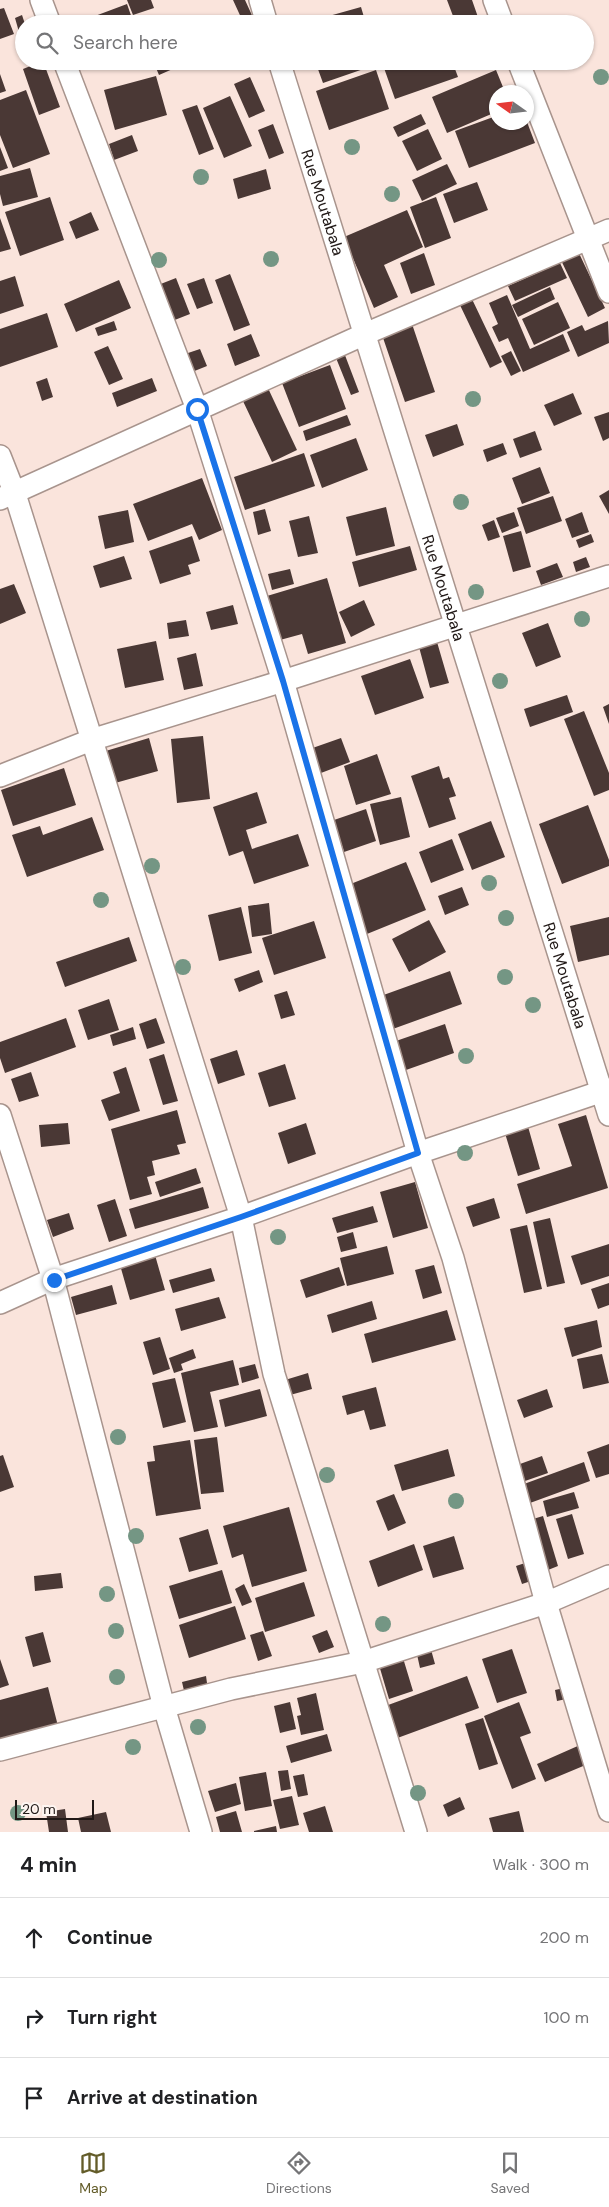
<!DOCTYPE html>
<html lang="en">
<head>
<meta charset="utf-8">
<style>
	:root { --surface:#fff; --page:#f2f2f2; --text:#202124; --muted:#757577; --line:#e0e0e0; --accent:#635c29 }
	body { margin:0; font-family:"DM Sans",sans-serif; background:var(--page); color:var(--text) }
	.compass { position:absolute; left:489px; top:85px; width:45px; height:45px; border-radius:50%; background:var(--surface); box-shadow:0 1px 4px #0004; rotate:284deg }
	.scale { position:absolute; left:15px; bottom:12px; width:79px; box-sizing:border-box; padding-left:5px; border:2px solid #211917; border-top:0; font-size:14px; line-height:18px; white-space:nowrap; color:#211917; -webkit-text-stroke:4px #fef5f1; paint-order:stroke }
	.stop { position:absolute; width:15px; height:15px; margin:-11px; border:4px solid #1a73e8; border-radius:50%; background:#fff }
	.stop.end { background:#1a73e8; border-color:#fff; box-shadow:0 1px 5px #0008 }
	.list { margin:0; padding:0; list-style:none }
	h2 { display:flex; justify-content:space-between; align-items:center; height:65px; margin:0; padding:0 20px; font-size:21px }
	h2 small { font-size:16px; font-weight:400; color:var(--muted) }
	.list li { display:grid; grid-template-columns:32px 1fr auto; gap:15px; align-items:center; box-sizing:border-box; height:80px; padding:0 20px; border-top:1px solid var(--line) }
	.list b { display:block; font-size:19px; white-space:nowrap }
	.list em { font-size:16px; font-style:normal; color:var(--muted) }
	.icon { flex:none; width:28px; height:28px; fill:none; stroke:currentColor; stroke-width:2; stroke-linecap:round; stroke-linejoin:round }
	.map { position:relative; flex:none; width:609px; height:1832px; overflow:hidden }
	.search { position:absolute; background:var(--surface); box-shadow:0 1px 4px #0004; left:15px; right:15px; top:15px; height:55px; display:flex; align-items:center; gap:12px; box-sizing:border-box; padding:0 18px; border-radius:28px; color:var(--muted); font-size:19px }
	.sheet { height:305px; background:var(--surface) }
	nav { display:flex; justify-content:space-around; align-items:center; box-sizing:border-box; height:70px; border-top:1px solid var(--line); background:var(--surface); font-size:14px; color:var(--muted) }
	nav a { display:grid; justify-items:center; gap:2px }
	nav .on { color:var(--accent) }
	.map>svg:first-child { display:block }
	.building { fill:#4a3835 }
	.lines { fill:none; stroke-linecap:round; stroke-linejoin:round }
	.street-casing { stroke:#a8948d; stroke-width:24 }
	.street { stroke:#fff; stroke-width:21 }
	.tree { fill:#749684 }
	.route { stroke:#1a73e8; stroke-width:6 }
	.labels { text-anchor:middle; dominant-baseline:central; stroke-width:5; stroke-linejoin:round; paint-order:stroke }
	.street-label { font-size:16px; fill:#211917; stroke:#fef5f1 }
</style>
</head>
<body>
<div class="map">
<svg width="609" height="1832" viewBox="0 0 609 1832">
	<rect width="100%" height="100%" fill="#fae4dc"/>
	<!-- building -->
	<path class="building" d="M127 0H151L154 8 133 15Z
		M233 0H245L256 24H244Z
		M447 0H472L479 20 470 24H456Z
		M127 4 134 24H98L95 16Z
		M361 7 366 24H304V23Z
		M4 8 14 34 0 39V9Z
		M22 15 25 24 23 46 15 18Z
		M192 16 196 24H173Z
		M43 61 60 107 39 115 23 69Z
		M116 61H138V62L118 68Z
		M153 61H191L159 75Z
		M315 61H376L378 64 323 83Z
		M402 61H452L458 77 395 99 384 68Z
		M376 70 389 109 329 130 316 91Z
		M496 70 505 92H496V112L447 133 432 97Z
		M0 74 6 91 0 93Z
		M156 76 167 115 115 130 104 90Z
		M250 77 265 111 249 118 234 84Z
		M26 90 50 154 13 168 0 135V100Z
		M230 96 252 146 224 158 203 108Z
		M197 105 214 149 199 155 182 110Z
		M421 114 426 124 398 137 393 127Z
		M496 116V122H527L535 143 469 168 455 131Z
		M273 124 284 153 269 159 258 130Z
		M428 129 442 159 417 171 402 141Z
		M132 135 138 151 114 160 109 144Z
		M0 147 8 168 0 171Z
		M447 164 457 184 422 201 412 180Z
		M30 168 38 197 3 206 0 194V176Z
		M266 169 271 189 238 199 233 179Z
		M477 182 488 210 454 223 443 194Z
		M50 197 64 240 20 256 5 212Z
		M436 197 451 238 425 248 410 207Z
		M407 210 423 247 384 265 398 297 374 308 344 237Z
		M91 212 99 230 76 239 69 222Z
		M0 218 11 249 0 252Z
		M577 249 605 308 588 317 560 258Z
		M424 253 435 285 411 294 400 263Z
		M560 263 567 278 515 301 508 286Z
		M230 274 250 325 234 331 215 280Z
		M15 276 24 306 0 314V281Z
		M176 278 190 314 167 323 153 287Z
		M204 278 213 303 197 309 187 284Z
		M119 280 131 308 76 332 64 304Z
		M550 287 555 299 518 317 512 305Z
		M507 295 530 349 563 334 570 351 523 372 508 338 499 342 492 327 498 324 489 303Z
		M471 297 502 362 490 368 459 303Z
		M558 302 570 328 534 345 522 319Z
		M47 313 58 347 0 367V329Z
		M114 321 117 330 98 336 95 328Z
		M411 321 435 392 405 402 381 332Z
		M608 321 609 343 578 357 567 332 582 325 585 331Z
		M251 334 260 356 235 366 227 344Z
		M108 346 123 379 109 385 94 352Z
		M200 349 207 366 192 372 185 354Z
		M343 350 359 392 351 395 334 353Z
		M511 351 521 371 511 376 501 356Z
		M330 365 346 409 299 427 282 383Z
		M47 378 53 397 42 401 36 382Z
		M152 378 157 391 117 407 112 393Z
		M267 386 297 450 272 462 242 399Z
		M573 393 582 414 554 426 544 405Z
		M609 412V438L603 441 594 417Z
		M347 415 351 425 306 441 303 431Z
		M457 424 464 445 433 457 425 435Z
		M535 431 542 450 520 458 513 439Z
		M356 438 368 470 322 488 310 455Z
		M503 443 507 454 487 462 483 450Z
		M304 453 315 486 245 510 234 477Z
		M540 467 550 493 522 504 512 478Z
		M202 478 222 530 199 540 192 524 148 541 133 504Z
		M609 490V514L599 496Z
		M553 496 562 521 526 534 517 508Z
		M386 507 395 546 356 556 346 517Z
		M265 509 271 531 258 535 253 512Z
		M128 510 134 542 105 549 98 516Z
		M514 512 519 526 502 533 496 518Z
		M582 512 589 532 572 538 565 519Z
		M309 516 318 553 298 557 289 521Z
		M494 520 500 537 488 541 482 525Z
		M521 531 531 567 513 572 503 536Z
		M591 534 594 542 579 548 576 540Z
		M192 536 200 561 188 565 191 574 160 584 149 551Z
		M410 546 417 570 359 587 352 562Z
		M124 556 132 579 100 588 93 566Z
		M586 557 590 567 576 572 573 562Z
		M557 563 563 577 541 585 536 571Z
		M290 569 294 584 272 590 268 574Z
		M327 578 346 643 308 654 302 634 280 640 267 596Z
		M14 584 26 613 0 624V589Z
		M364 600 375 625 351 637 339 612Z
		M233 605 238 624 211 630 206 612Z
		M186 620 189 636 169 639 167 623Z
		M548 623 561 657 536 667 522 633Z
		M156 641 164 680 125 688 117 649Z
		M437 642 449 683 430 688 419 647Z
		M196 653 203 686 184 690 177 658Z
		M410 659 424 698 375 715 361 676Z
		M567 695 573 712 530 727 524 709Z
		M609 704V724L603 707Z
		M584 711 609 773V790L594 796 564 719Z
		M203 736 210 799 177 803 171 739Z
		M149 738 158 771 108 785 99 753Z
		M341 738 350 762 313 776 304 751Z
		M377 754 391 794 356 805 344 766Z
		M439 766 443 779 449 777 456 796 449 798 456 819 429 828 411 776Z
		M64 768 76 805 13 826 1 790Z
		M257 792 267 823 246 830 252 849 298 834 309 866 254 884 243 851 229 856 213 807Z
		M401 797 410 837 380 845 370 804Z
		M588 805 609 860V866L562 884 539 824Z
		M366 809 376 841 344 852 334 820Z
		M92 817 104 850 27 877 12 835 40 826 43 835Z
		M491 821 505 857 472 870 458 834Z
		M452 839 464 870 431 883 419 852Z
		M406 862 426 910 362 936 343 887Z
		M462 887 469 905 445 915 438 896Z
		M269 903 272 934 252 937 248 906Z
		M241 907 252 953 219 961 208 915Z
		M609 917V955L578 962 570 926Z
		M429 920 446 952 409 972 392 939Z
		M314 921 326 958 274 975 262 938Z
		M129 937 137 961 65 987 56 962Z
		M259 970 263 982 239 992 234 979Z
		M450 971 462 1004 390 1030 378 997Z
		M287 991 295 1015 281 1019 274 995Z
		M109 999 119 1030 88 1040 78 1010Z
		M66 1018 76 1047 5 1073 0 1058V1042Z
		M156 1018 165 1043 147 1049 139 1024Z
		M445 1024 454 1053 406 1070 396 1041Z
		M133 1027 136 1039 113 1046 110 1035Z
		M237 1050 245 1075 218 1084 210 1059Z
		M164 1054 178 1101 163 1105 149 1059Z
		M285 1064 296 1099 269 1107 258 1073Z
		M126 1067 140 1111 109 1121 101 1100 120 1093 113 1072Z
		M31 1072 39 1096 19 1102 11 1079Z
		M177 1110 186 1143 177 1145 180 1154 152 1161 155 1175 147 1177 152 1194 130 1200 111 1129Z
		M586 1115 608 1188 526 1214 517 1184 572 1166 558 1124Z
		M68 1123 70 1144 41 1147 39 1125Z
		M306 1123 316 1154 288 1164 278 1133Z
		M527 1123 540 1169 518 1176 504 1130Z
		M196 1168 201 1183 160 1197 155 1182Z
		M415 1182 428 1228 393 1238 380 1192Z
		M203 1187 209 1208 135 1229 129 1209Z
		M494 1198 500 1218 473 1227 466 1207Z
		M115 1199 127 1236 109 1242 97 1205Z
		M373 1206 378 1222 337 1233 332 1218Z
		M69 1213 74 1229 53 1237 47 1220Z
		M550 1218 565 1283 547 1287 533 1222Z
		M527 1225 542 1289 524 1293 510 1229Z
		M353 1232 357 1248 341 1252 337 1237Z
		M609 1244V1276L581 1285 571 1256Z
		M387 1246 394 1274 347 1286 340 1258Z
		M155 1255 165 1290 130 1300 120 1265Z
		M434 1265 442 1293 423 1299 415 1270Z
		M339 1267 345 1285 306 1298 300 1280Z
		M211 1268 215 1281 173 1293 169 1280Z
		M609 1283V1305L598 1309 591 1289Z
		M112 1285 117 1304 76 1315 71 1297Z
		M219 1297 226 1318 181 1331 175 1309Z
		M372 1301 377 1319 332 1333 327 1315Z
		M447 1310 456 1340 372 1363 364 1334Z
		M597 1320 602 1347 572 1357 564 1328Z
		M160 1337 170 1369 153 1375 143 1342Z
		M193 1349 196 1358 181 1364 183 1370 174 1373 169 1358Z
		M602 1354 609 1383 583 1389 577 1359Z
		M233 1360 239 1385 210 1392 218 1427 194 1432 181 1373Z
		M255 1364 259 1378 242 1383 239 1368Z
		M308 1373 312 1389 290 1395 285 1380Z
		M175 1378 186 1422 163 1428 152 1383Z
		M376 1387 386 1426 370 1430 364 1410 347 1415 342 1396Z
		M260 1389 267 1416 225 1427 219 1400Z
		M547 1389 553 1407 524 1418 517 1400Z
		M217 1437 224 1492 201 1494 194 1440Z
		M190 1440 201 1509 156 1516 147 1462 155 1461 153 1446Z
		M609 1444V1474L596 1478 587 1452Z
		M448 1449 455 1476 402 1491 394 1465Z
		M3 1455 14 1487 0 1492V1456Z
		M542 1456 548 1473 525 1481 520 1464Z
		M584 1462 590 1481 530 1503 524 1484Z
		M574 1492 579 1508 547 1517 543 1501Z
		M394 1494 406 1523 388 1531 376 1501Z
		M289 1507 307 1571 252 1587 243 1554 232 1558 223 1526Z
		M572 1514 584 1554 568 1559 556 1519Z
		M543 1516 558 1566 548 1570 533 1519Z
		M208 1529 218 1564 189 1572 179 1538Z
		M454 1536 464 1569 433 1578 423 1546Z
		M414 1544 423 1570 378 1587 369 1561Z
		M525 1563 531 1581 522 1584 516 1566Z
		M222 1570 232 1603 179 1619 169 1586Z
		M61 1573 63 1588 35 1591 34 1576Z
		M304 1582 315 1616 265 1632 255 1598Z
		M244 1584 252 1602 242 1606 235 1589Z
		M235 1606 246 1639 189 1658 179 1625Z
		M327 1630 334 1647 319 1653 312 1636Z
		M263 1631 272 1656 258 1661 250 1635Z
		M43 1632 51 1662 33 1667 25 1637Z
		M430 1646 435 1664 420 1668 416 1650Z
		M512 1649 527 1693 497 1703 482 1659Z
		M403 1658 413 1691 389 1699 379 1665Z
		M0 1659 9 1685 0 1688Z
		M206 1676 208 1690 185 1695 182 1682Z
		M467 1676 479 1708 392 1740 380 1708Z
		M48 1687 58 1726 0 1742V1700Z
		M564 1688 566 1699 557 1701 555 1690Z
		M316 1693 324 1730 301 1735 297 1716 301 1715 297 1698Z
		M290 1702 296 1729 280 1733 274 1706Z
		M519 1702 531 1733 520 1737 536 1779 512 1789 484 1716Z
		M483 1718 498 1764 479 1770 465 1724Z
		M327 1734 332 1751 291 1763 286 1746Z
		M580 1745 588 1764 545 1782 537 1764Z
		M288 1770 291 1789 281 1791 278 1771Z
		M266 1772 272 1806 245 1811 239 1777Z
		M304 1774 308 1795 298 1797 293 1776Z
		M236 1783 241 1804 215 1812 208 1791Z
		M292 1796 299 1825 280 1829 273 1800Z
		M460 1797 465 1809 448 1817 443 1805Z
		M325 1806 333 1832H309L303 1813Z
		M65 1809 68 1832H49L46 1812Z
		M236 1811 242 1832H220L216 1817Z
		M519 1811 524 1832H493L489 1818Z
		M106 1812 111 1832H81L78 1818Z
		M276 1826 277 1832H254V1831Z"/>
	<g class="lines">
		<!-- street casing -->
		<g class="street-casing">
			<g id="street">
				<path d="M41 0 50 24"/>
				<path d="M260 0 267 24"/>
				<path d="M494 0 503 24"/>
				<path d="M64 61 197 409 283 681 418 1153 453 1258 546 1603 609 1811"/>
				<path id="s1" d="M279 61 609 1115"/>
				<path d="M518 61 609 292"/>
				<path d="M0 456 15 494 241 1217 274 1374 416 1832"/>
				<path d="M0 499 365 334 609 230"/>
				<path d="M0 776 91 740 283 681 609 576"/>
				<path d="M0 1115 53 1279 164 1707 201 1832"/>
				<path d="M0 1303 53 1279 241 1217 418 1153 609 1089"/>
				<path d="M0 1750 231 1689 363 1662 546 1603 609 1576"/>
			</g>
		</g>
		<!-- street -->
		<use href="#street" class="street"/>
	</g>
	<!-- trees -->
	<g class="tree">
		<circle cx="601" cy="77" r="8"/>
		<circle cx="352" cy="147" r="8"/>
		<circle cx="201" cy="177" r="8"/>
		<circle cx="392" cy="194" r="8"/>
		<circle cx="271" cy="259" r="8"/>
		<circle cx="159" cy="260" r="8"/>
		<circle cx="473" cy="399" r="8"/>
		<circle cx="461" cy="502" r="8"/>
		<circle cx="476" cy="592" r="8"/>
		<circle cx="582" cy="619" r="8"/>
		<circle cx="500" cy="681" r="8"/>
		<circle cx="152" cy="866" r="8"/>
		<circle cx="489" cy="883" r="8"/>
		<circle cx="101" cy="900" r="8"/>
		<circle cx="506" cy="918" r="8"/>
		<circle cx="183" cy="967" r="8"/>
		<circle cx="505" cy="977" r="8"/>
		<circle cx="533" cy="1005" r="8"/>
		<circle cx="466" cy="1056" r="8"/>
		<circle cx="465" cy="1153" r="8"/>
		<circle cx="278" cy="1237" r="8"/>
		<circle cx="118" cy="1437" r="8"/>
		<circle cx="327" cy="1475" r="8"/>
		<circle cx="456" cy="1501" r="8"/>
		<circle cx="136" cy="1536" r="8"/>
		<circle cx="107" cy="1594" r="8"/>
		<circle cx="383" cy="1624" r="8"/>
		<circle cx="116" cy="1631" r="8"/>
		<circle cx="117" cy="1677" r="8"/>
		<circle cx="198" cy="1727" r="8"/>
		<circle cx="133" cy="1747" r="8"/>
		<circle cx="418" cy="1793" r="8"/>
		<circle cx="18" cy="1813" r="8"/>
	</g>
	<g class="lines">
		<!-- route -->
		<path class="route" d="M54 1280 241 1217 418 1153 283 681 197 409"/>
	</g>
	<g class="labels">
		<!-- street labels -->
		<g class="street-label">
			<text stroke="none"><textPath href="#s1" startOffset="148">Rue Moutabala</textPath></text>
			<text stroke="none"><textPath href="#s1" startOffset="552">Rue Moutabala</textPath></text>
			<text stroke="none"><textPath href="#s1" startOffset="958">Rue Moutabala</textPath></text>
		</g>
	</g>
</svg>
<svg class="compass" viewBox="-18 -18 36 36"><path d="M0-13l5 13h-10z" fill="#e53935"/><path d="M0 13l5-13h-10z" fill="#757577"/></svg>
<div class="scale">20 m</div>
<div class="stop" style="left:197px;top:409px"></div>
<div class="stop end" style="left:54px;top:1280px"></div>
<div class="search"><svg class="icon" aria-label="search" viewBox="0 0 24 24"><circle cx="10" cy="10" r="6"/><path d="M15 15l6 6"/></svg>Search here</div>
</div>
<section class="sheet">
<h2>4 min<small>Walk · 300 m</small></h2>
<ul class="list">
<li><svg class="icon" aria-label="ahead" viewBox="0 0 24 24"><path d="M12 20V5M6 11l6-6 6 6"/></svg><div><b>Continue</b></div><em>200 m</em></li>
<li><svg class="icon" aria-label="right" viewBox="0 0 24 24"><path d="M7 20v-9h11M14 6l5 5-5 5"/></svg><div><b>Turn right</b></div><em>100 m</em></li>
<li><svg class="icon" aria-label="arrive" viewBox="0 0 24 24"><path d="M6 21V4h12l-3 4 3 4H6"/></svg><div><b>Arrive at destination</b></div></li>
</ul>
</section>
<nav>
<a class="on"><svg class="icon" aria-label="map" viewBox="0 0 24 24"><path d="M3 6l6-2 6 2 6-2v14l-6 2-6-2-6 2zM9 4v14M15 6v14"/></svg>Map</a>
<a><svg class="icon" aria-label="directions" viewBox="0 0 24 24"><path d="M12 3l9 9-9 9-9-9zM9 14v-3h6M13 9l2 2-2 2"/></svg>Directions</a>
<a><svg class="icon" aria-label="saved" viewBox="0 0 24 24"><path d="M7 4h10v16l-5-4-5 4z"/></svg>Saved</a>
</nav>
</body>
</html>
